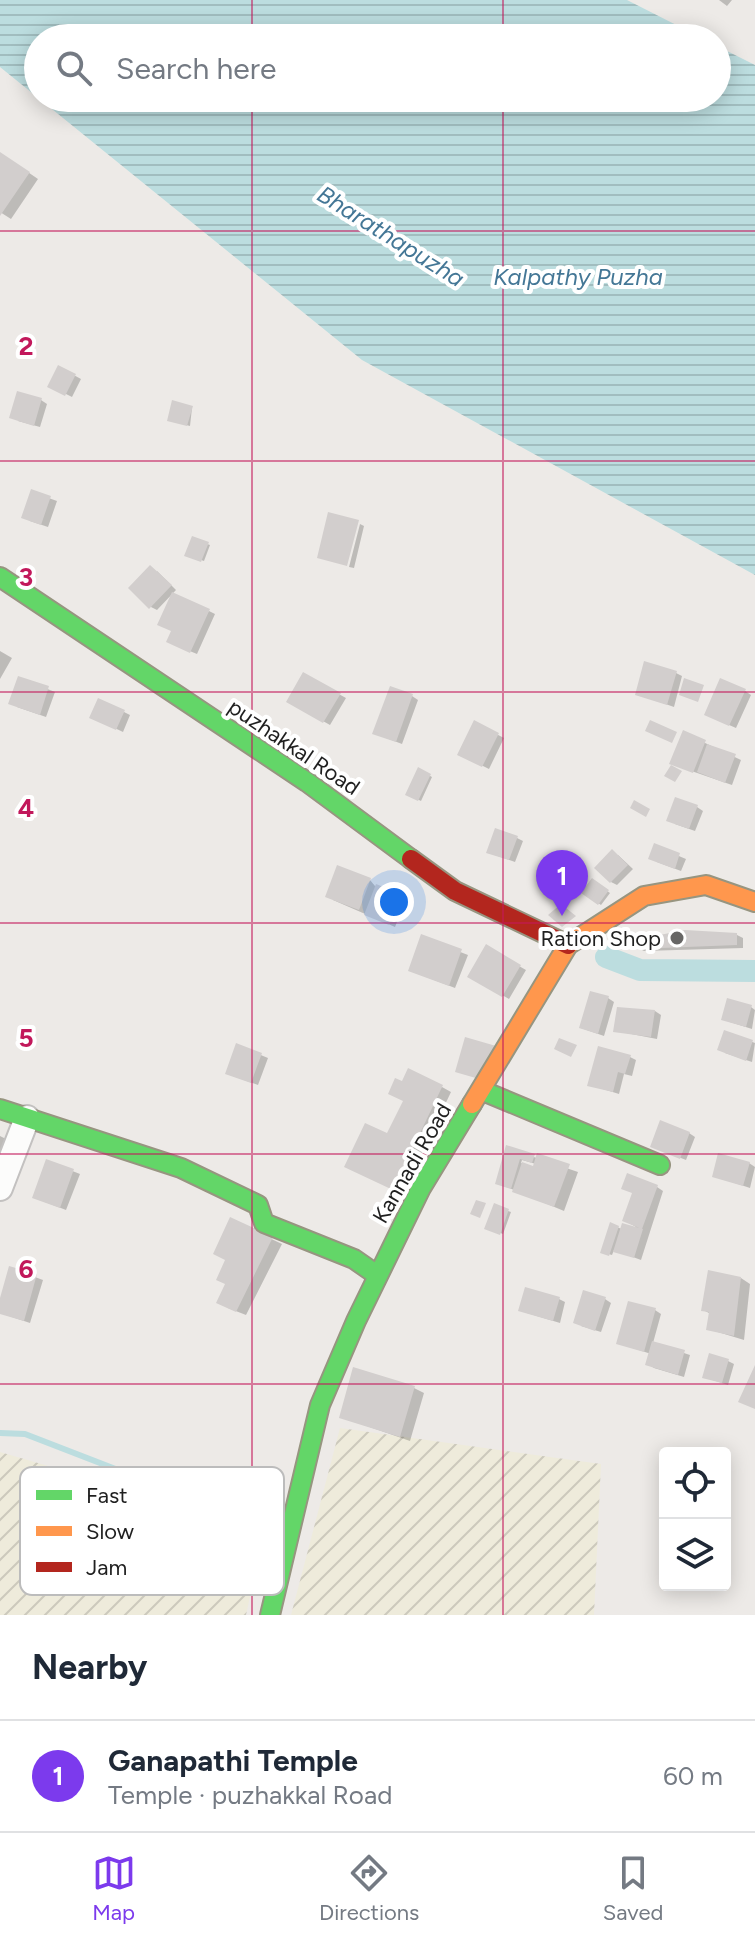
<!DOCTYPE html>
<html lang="en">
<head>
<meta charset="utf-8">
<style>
	:root { --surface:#fff; --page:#f2f2f3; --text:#1f2937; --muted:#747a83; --line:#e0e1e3; --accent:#7c3aed }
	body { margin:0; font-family:Figtree,sans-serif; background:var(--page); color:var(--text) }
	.controls { position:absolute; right:24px; bottom:24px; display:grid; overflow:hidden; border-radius:8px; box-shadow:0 4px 20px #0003 }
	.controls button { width:72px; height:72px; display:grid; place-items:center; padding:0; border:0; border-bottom:2px solid var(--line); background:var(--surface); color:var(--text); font:40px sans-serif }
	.you { position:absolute; left:394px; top:902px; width:28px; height:28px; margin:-20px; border:6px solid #fff; border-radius:50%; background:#1a73e8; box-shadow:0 0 0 12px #1a73e833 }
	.badge { display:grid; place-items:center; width:52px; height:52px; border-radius:50%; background:var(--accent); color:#fff; font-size:26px; font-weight:700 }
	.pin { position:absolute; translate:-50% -66px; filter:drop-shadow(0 2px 4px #0008) }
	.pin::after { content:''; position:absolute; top:42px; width:28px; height:24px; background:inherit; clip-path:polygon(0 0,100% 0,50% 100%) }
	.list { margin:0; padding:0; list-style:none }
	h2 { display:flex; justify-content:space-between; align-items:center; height:104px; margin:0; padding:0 32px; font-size:34px }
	h2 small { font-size:26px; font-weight:400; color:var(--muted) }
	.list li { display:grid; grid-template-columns:52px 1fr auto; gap:24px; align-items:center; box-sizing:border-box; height:112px; padding:0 32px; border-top:2px solid var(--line) }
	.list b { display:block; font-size:30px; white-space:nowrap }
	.list p { margin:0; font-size:26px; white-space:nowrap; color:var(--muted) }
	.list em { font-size:26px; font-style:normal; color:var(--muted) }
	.icon { flex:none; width:44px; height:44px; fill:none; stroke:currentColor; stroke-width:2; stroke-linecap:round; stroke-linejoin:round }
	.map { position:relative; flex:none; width:755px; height:1615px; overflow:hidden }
	.search { position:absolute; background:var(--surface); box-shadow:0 4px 20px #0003; left:24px; right:24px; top:24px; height:88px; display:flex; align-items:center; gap:20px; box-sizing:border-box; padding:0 28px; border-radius:44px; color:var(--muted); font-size:30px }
	.sheet { height:216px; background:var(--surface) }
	nav { display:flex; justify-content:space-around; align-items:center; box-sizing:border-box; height:112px; border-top:2px solid var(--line); background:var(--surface); font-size:22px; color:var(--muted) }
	nav a { display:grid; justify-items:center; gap:4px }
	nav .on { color:var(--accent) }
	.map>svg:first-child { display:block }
	.farmland { fill:url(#farmland-furrows) }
	.water { fill:url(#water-rules) }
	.shadow { fill:#0003; fill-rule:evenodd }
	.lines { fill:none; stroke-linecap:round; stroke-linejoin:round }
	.stream { stroke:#bcdddf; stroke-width:6 }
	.canal { stroke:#bcdddf; stroke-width:22 }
	.building { fill:#d2cecd }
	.street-casing { stroke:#c3c1c0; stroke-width:28 }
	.fast-casing { stroke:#979580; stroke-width:22 }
	.slow-casing { stroke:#979580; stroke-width:22 }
	.jam-casing { stroke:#979580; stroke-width:22 }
	.street { stroke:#fcfcfb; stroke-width:24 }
	.fast { stroke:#63d668; stroke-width:18 }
	.slow { stroke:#ff974d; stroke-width:18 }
	.jam { stroke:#b3261e; stroke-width:18 }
	.grid { fill:none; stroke:#c2185b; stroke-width:2; stroke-opacity:0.55 }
	.poi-dot { fill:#676665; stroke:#fff; stroke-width:3 }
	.labels { text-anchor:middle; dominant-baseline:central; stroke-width:8; stroke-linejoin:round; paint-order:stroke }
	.street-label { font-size:22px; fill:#1f1f1f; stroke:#fff }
	.poi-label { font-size:22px; fill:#1f1f1f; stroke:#fff; text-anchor:end }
	.water-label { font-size:24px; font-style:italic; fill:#447796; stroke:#fff }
	.key { fill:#fff; stroke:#bcbcbc; stroke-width:2 }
	.key-label { font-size:22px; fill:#1f1f1f }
	.grid-label { font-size:26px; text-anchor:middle; font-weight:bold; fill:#c2185b; stroke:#fff; stroke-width:8; stroke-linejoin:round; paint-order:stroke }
</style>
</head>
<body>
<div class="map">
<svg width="755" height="1615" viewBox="0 0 755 1615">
	<defs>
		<pattern id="farmland-furrows" width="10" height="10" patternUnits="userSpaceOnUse" patternTransform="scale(2)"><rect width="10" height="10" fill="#eeebdb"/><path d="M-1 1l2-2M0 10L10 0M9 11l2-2" fill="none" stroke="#ccc9bc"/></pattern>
		<pattern id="water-rules" width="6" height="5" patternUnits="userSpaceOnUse" patternTransform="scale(2)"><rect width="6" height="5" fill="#bcdddf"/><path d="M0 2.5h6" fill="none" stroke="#a1bdbf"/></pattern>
	</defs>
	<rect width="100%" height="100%" fill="#edeae7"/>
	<!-- farmland -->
	<path class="farmland" d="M340 1428 601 1464 594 1615H291Z
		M0 1452 265 1529 246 1615H0Z"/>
	<!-- water -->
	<path class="water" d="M0 0H627L702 38H38V98H717V46L755 65V575L362 360 0 67Z"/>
	<!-- shadow -->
	<path class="shadow" d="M719 0H732L727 6Z
		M0 153 38 179 11 219 0 212Z
		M59 367 81 379 72 397 50 386Z
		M41 400 47 404 40 427 18 421Z
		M192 408 190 426 171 421Z
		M32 492 57 501 48 527 30 521Z
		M360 524 364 526 354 568 349 567Z
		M193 539 210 545 204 561 187 555Z
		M157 571 176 590 157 610 151 607Z
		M209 611 215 614 197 654 175 645Z
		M0 651 12 658 0 679Z
		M676 673 682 676 674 707 637 694Z
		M304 675 346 698 330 725 289 702Z
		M20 678 55 692 46 717 17 707Z
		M745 691 751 695 736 728 713 718Z
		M412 696 418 700 402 744 381 736Z
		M124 712 130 715 123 732 98 720Z
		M475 723 504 738 489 769 459 754Z
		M684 733 741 760 732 785 674 765Z
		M419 770 432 777 421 801 407 794Z
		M697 807 703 811 695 831 675 824Z
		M517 838 523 841 515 862 495 855Z
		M655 846 686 859 681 871 657 862Z
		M618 855 633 869 617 885 611 882Z
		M370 880 375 886 406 900 395 927 333 900Z
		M592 880 610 893 601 905 584 892Z
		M737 935 743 938V948L644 951 638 948Z
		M422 937 468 955 455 988 416 973Z
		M486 947 526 970 509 999 469 976Z
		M608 998 614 1002 604 1036 581 1028Z
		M751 1007 755 1010 752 1029 730 1022Z
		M655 1011 661 1015 657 1039 616 1031Z
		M725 1032 755 1043 752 1062 725 1053Z
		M237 1045 268 1058 258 1085 233 1076Z
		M630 1057 636 1060 632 1076 624 1074 619 1094 590 1085Z
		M442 1087 451 1092 403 1193 356 1171 388 1136 405 1101Z
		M689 1133 695 1137 686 1160 658 1149Z
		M0 1136 12 1142 0 1179Z
		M507 1148 578 1172 564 1211 497 1183ZM522 1160 536 1164 534 1168 521 1163Z
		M47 1161 80 1174 66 1210 40 1200Z
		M749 1163 755 1167 750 1188 714 1176Z
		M657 1187 663 1191 641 1260 614 1250 612 1255 605 1253 611 1225 622 1229 636 1227 624 1220Z
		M495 1206 511 1212 503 1234 487 1228Z
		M231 1220 282 1244 246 1315 228 1308Z
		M11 1268 43 1280 30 1323 0 1313Z
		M741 1278 750 1284 744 1340 708 1329 711 1314 703 1310Z
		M559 1299 565 1302 560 1323 527 1313Z
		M605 1299 611 1303 601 1332 581 1326Z
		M655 1310 661 1314 653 1343 690 1355 684 1377 654 1368 648 1364 651 1354 618 1343Z
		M728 1361 734 1364 728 1385 704 1377Z
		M414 1388 424 1393 410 1441 341 1417Z"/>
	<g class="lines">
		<!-- stream -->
		<path class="stream" d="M0 1433 25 1434 131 1475 176 1483"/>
		<!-- canal -->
		<path class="canal" d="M606 957 640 970 755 971"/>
	</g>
	<!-- building -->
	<path class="building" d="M0 152 30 172 0 216Z
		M58 365 76 374 65 396 47 387Z
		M17 391 42 398 34 426 9 418Z
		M172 400 193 406 187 426 167 421Z
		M31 489 51 496 41 525 21 518Z
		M328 512 359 520 347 566 317 558Z
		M192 536 209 542 201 562 184 556Z
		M150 565 172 585 149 609 128 588Z
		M172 592 210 609 190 653 166 642 171 631 157 625Z
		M644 661 677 671 667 705 635 695Z
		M303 672 341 693 323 723 286 702Z
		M18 676 49 686 40 715 8 704Z
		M684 678 704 685 698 702 679 695Z
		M720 678 746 689 729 726 704 715Z
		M390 686 413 694 396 742 372 734Z
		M98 698 125 710 116 730 89 718Z
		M474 720 499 733 482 767 457 755Z
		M650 720 677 732 672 743 645 731Z
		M683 730 706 740 693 773 669 764Z
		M707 744 736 754 725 783 697 772Z
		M671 765 682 771 675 782 664 776Z
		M418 767 431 774 418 801 405 795Z
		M675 797 698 805 689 829 666 821Z
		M634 800 650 809 646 817 630 808Z
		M495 828 518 836 509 860 486 853Z
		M654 843 680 853 675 869 648 859Z
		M612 849 628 865 610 883 594 868Z
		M337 865 371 878 359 910 325 897Z
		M592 878 609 890 598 905 581 893Z
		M376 884 401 894 389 925 364 915Z
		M561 904 576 916 562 927 548 915Z
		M685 930 737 933V945L636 949 634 940Z
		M421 934 462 949 449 986 408 971Z
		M486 944 521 965 502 997 467 977Z
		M590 991 609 996 598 1034 579 1028Z
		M727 998 752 1005 746 1027 721 1020Z
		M617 1007 655 1010 651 1037 613 1032Z
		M724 1030 753 1040 746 1061 717 1050Z
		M465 1037 503 1048 493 1083 455 1072Z
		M559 1038 577 1045 571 1057 554 1049Z
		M236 1043 262 1053 251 1083 225 1074Z
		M598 1046 631 1055 625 1074 618 1072 613 1092 587 1086Z
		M408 1068 443 1085 393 1190 344 1167 365 1123 387 1133 403 1101 388 1094 395 1078 402 1081Z
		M660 1120 690 1132 680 1159 650 1147Z
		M506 1145 535 1154 532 1163 520 1159 511 1189 495 1184Z
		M537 1153 570 1164 554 1207 512 1192 522 1162 533 1166Z
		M718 1153 750 1162 743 1186 712 1177Z
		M46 1159 74 1169 60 1208 32 1198Z
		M627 1173 658 1185 642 1229 622 1221 632 1193 621 1189Z
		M476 1200 486 1203 480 1218 470 1214Z
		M494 1203 509 1209 500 1235 484 1229Z
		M230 1217 273 1237 236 1312 216 1303 225 1284 216 1280 225 1260 213 1254Z
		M610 1222 619 1226 609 1256 600 1253Z
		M622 1223 643 1229 634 1258 613 1252Z
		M9 1266 37 1274 24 1321 0 1314V1298Z
		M708 1270 741 1277 734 1336 706 1330 709 1312 701 1311Z
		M525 1287 560 1297 553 1321 518 1311Z
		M583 1290 606 1297 595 1331 573 1323Z
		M628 1301 656 1308 644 1352 616 1344Z
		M652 1341 685 1350 678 1375 645 1365Z
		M709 1353 729 1359 722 1383 702 1378Z
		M755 1365V1409L738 1402Z
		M353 1367 415 1386 400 1437 339 1418Z"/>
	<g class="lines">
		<!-- street casing -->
		<g class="street-casing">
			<path id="street" d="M0 1188 27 1118"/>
		</g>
		<!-- fast casing -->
		<g class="fast-casing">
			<path id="fast" d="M0 577 307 782 411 859
				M483 1091 660 1165
				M0 1109 181 1168 258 1205 264 1223 354 1259 377 1275
				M270 1615 320 1405 356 1321 421 1188 472 1104"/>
		</g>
		<!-- slow casing -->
		<g class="slow-casing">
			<path id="slow" d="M472 1104 568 945 644 896 706 885 755 902"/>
		</g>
		<!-- jam casing -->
		<g class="jam-casing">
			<path id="jam" d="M411 859 455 891 568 945"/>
		</g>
		<!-- street -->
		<use href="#street" class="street"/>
		<!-- fast -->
		<use href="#fast" class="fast"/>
		<!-- slow -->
		<use href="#slow" class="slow"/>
		<!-- jam -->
		<use href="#jam" class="jam"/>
	</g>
	<!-- grid -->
	<path class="grid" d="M252 0V38M503 0V38M252 98V1615M503 98V1615M0 231H755M0 461H755M0 692H755M0 923H755M0 1154H755M0 1384H755"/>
	<!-- markers -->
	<circle class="poi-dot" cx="677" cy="938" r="8"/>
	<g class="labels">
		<!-- street labels -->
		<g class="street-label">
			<text transform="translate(294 747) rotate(34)">puzhakkal Road</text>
			<text transform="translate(412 1163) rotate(-60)">Kannadi Road</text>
		</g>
		<!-- poi labels -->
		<g class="poi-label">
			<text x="661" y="938">Ration Shop</text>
		</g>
		<!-- water labels -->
		<g class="water-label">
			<text transform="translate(391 236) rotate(32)">Bharathapuzha</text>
			<text x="578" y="276">Kalpathy Puzha</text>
		</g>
	</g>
	<!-- legend -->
	<rect x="20" y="1467" width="264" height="128" rx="12" class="key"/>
	<rect x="36" y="1490" width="36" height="10" fill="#63d668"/>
	<rect x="36" y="1526" width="36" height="10" fill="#ff974d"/>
	<rect x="36" y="1562" width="36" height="10" fill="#b3261e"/>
	<g class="key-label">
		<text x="86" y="1503">Fast</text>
		<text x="86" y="1539">Slow</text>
		<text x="86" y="1575">Jam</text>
	</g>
	<g class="grid-label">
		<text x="26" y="355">2</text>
		<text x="26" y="586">3</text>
		<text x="26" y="817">4</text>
		<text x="26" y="1047">5</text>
		<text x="26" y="1278">6</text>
	</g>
</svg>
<div class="controls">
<button><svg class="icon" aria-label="locate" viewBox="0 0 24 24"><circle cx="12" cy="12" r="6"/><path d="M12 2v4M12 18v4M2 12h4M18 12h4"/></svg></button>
<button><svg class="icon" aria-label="layers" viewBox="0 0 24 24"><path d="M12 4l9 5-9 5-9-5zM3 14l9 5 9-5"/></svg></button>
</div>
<div class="you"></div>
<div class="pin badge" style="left:562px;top:916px">1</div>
<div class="search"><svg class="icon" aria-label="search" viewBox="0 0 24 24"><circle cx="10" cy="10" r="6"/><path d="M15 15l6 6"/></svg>Search here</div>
</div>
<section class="sheet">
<h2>Nearby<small></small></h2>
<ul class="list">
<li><span class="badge">1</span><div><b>Ganapathi Temple</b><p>Temple · puzhakkal Road</p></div><em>60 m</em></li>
</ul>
</section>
<nav>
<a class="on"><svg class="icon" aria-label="map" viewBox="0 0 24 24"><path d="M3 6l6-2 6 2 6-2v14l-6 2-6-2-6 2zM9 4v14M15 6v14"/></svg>Map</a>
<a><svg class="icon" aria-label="directions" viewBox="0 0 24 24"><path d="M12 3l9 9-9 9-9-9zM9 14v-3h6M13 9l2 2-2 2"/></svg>Directions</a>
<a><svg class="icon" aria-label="saved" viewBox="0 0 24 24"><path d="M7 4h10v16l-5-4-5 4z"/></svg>Saved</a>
</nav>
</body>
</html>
